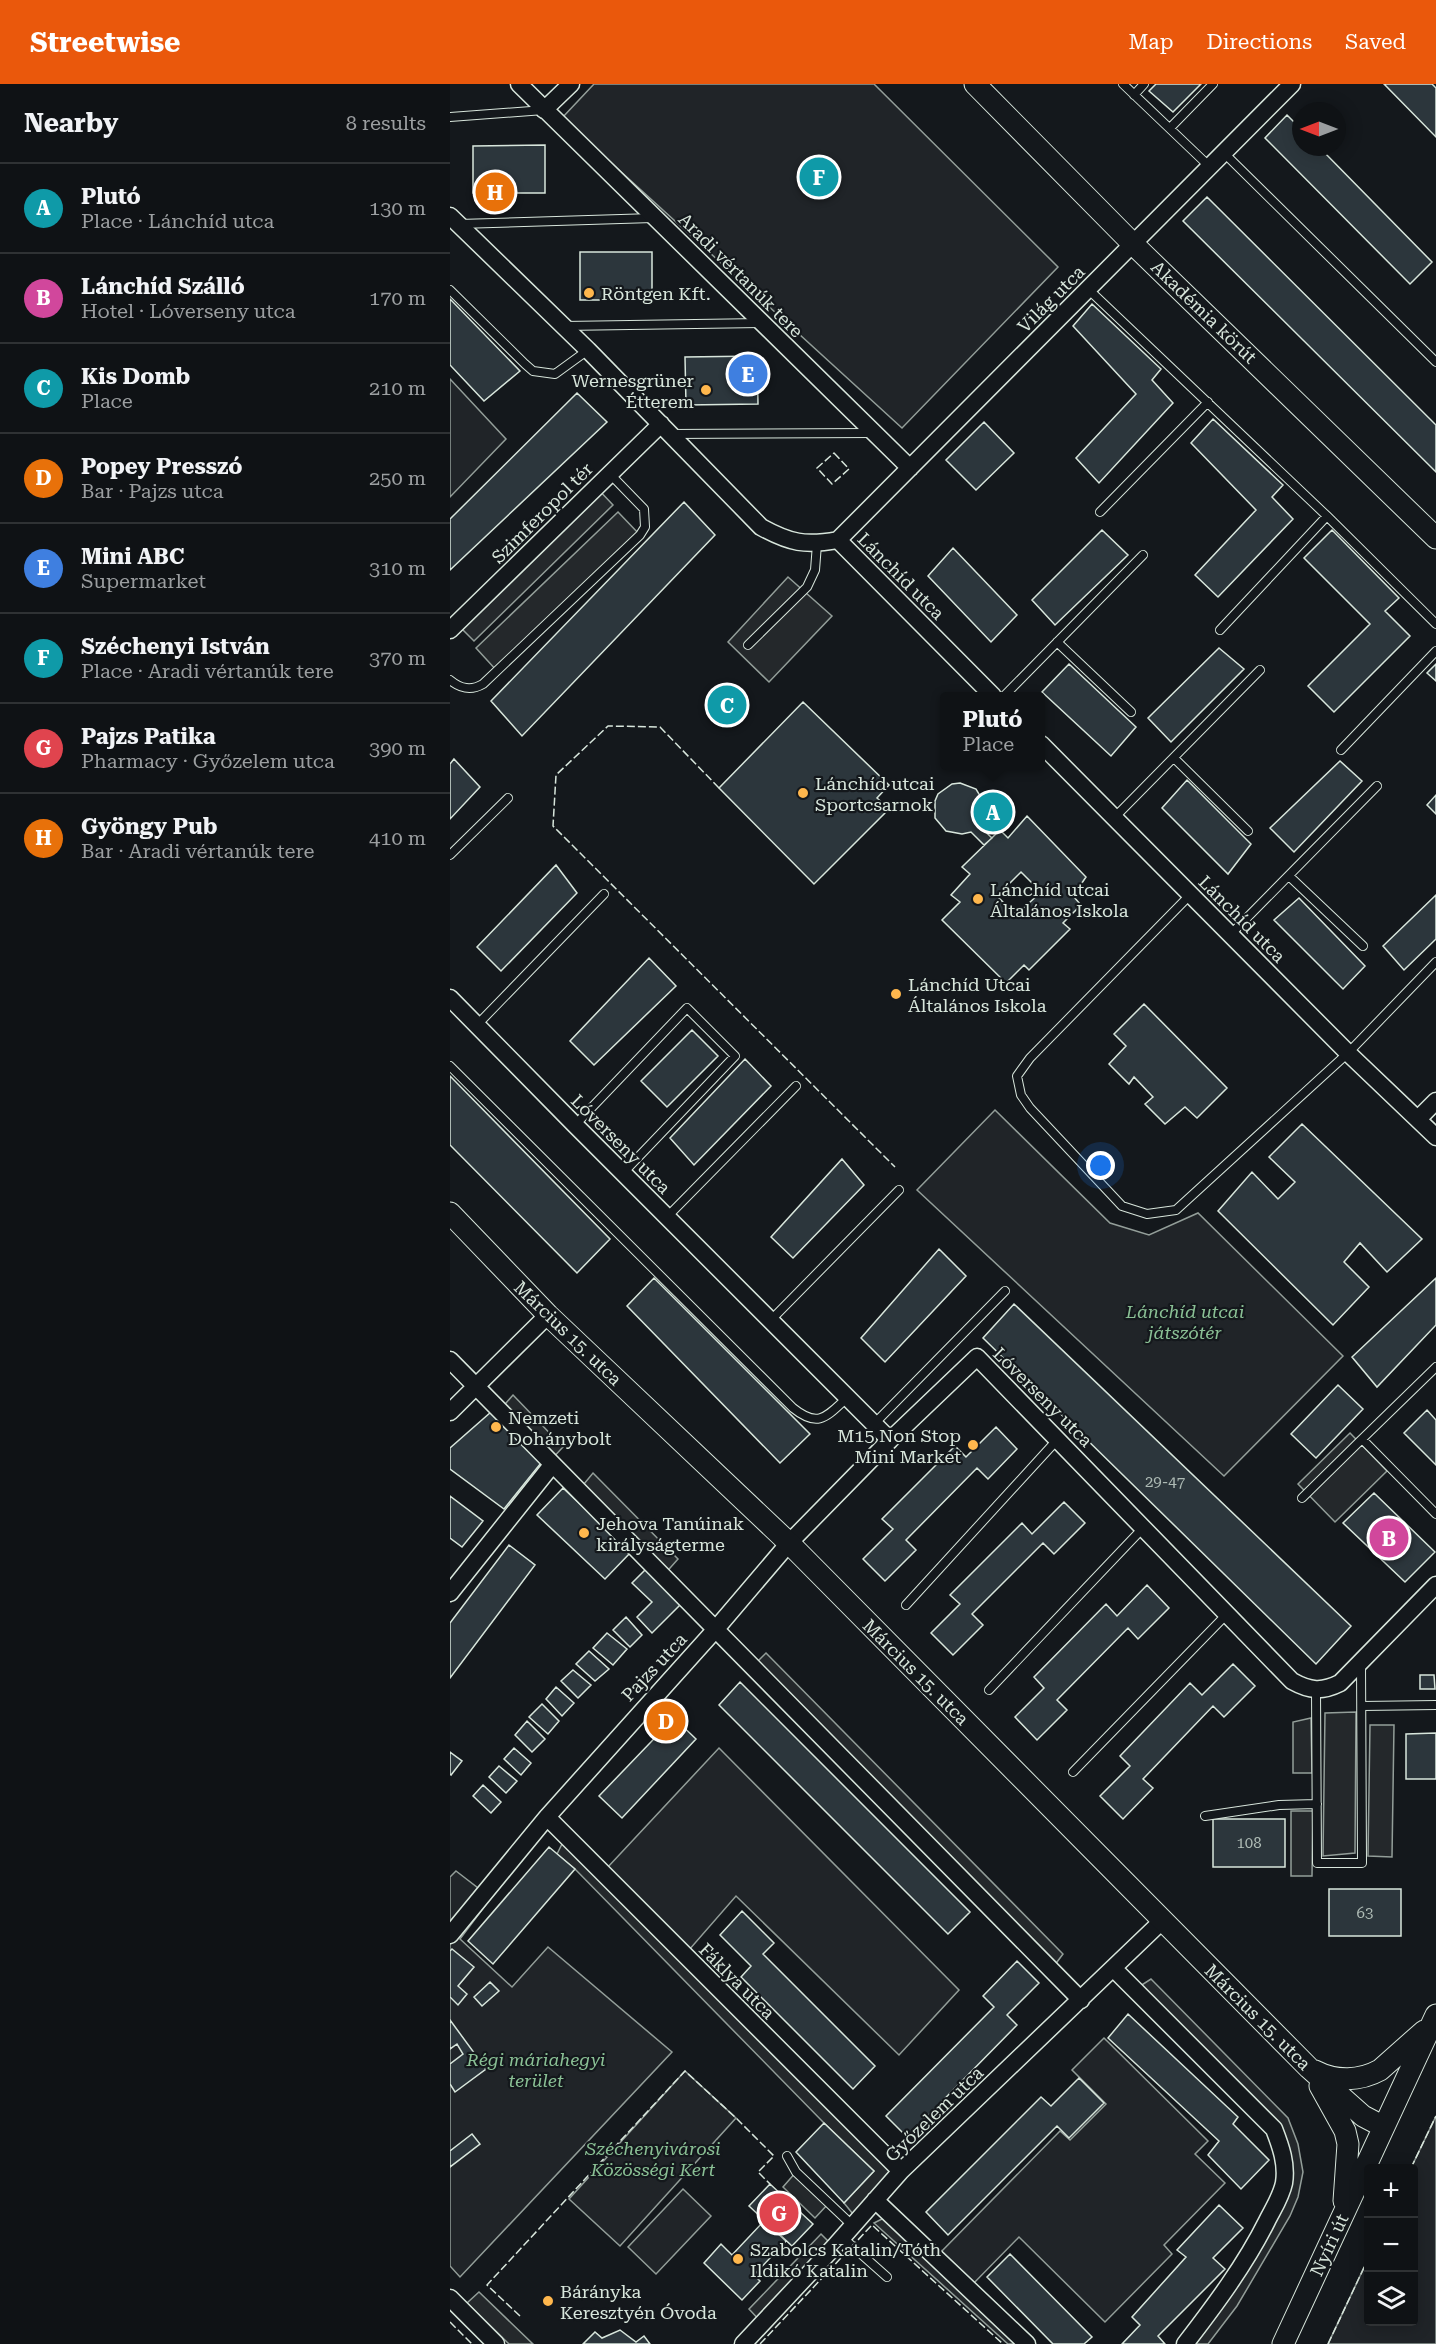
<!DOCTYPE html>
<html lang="en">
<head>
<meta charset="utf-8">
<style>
	:root { --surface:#0f1215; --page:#1d2022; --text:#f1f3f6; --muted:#9b9ea0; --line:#2f3234; --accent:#ea580c }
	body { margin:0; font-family:"Roboto Serif",serif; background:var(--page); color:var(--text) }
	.controls { position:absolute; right:18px; bottom:18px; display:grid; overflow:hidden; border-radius:6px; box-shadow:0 3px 15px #0003 }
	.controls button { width:54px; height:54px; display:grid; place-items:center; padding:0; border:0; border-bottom:2px solid var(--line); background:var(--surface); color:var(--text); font:30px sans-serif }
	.compass { position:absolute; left:842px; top:18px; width:54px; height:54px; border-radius:50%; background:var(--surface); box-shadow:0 3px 15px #0003; rotate:270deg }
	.you { position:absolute; left:651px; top:1082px; width:21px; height:21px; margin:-15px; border:4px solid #fff; border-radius:50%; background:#1a73e8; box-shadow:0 0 0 9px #1a73e833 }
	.badge { display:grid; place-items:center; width:39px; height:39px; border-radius:50%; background:var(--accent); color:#fff; font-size:20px; font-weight:700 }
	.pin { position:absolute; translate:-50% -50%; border:3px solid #fff; box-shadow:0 2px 6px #0006 }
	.popup { position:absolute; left:490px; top:608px; width:105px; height:78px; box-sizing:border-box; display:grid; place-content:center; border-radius:6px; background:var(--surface); filter:drop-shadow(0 2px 4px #0005); font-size:20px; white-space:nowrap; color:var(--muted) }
	.popup b { font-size:22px; color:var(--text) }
	.popup::after { content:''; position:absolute; left:50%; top:100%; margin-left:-12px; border:12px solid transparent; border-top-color:var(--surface) }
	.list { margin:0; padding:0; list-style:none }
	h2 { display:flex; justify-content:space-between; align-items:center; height:78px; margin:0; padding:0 24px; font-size:26px }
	h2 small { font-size:20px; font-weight:400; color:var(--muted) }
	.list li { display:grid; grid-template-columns:39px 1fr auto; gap:18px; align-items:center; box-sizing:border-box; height:90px; padding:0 24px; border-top:2px solid var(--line) }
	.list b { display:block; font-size:22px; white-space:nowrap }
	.list p { margin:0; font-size:20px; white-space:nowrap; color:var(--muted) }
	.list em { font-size:20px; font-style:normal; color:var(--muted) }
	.icon { flex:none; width:33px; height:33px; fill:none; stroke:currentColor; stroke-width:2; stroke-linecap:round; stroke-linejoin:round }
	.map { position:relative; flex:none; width:986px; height:2260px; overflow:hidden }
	header { display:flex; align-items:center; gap:36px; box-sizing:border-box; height:84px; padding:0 30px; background:var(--accent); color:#fff }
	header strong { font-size:28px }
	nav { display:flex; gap:33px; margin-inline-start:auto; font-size:21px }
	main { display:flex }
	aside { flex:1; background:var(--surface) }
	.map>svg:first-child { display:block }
	.green { fill:#202428; stroke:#939e99; stroke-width:1.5 }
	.parking { fill:#24282b; stroke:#939e99; stroke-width:1.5 }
	.building { fill:#2c363c; stroke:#d8e6dc; stroke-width:1.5; fill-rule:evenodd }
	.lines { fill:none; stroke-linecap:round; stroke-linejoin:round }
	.service-casing { stroke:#d8e6dc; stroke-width:10 }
	.minor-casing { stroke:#d8e6dc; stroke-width:19 }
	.tertiary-casing { stroke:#d8e6dc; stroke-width:23 }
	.service { stroke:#14181c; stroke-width:8 }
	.minor { stroke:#14181c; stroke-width:16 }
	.tertiary { stroke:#14181c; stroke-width:21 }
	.fence { stroke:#d8e6dc; stroke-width:1.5; stroke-dasharray:8 3; stroke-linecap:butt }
	.poi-dot { fill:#ffb74d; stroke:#14181c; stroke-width:2 }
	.labels { text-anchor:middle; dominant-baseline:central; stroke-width:4.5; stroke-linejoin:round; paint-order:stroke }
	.number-label { font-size:15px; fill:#adbab4 }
	.street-label { font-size:18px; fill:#d8e6dc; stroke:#14181c }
	.poi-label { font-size:18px; fill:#d8e6dc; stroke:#14181c; text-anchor:start }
	.park-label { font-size:18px; font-style:italic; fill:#8ac095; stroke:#14181c }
</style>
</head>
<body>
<header>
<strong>Streetwise</strong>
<nav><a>Map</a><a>Directions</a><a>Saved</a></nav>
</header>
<main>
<aside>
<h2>Nearby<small>8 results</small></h2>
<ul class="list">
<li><span class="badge" style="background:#0f9aa8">A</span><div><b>Plutó</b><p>Place · Lánchíd utca</p></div><em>130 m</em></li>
<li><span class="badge" style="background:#d1479c">B</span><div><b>Lánchíd Szálló</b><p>Hotel · Lóverseny utca</p></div><em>170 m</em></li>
<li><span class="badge" style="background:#0f9aa8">C</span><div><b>Kis Domb</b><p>Place</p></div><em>210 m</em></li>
<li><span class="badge" style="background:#e8710a">D</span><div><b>Popey Presszó</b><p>Bar · Pajzs utca</p></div><em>250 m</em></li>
<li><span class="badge" style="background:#3f7fe0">E</span><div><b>Mini ABC</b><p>Supermarket</p></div><em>310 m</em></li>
<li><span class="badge" style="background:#0f9aa8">F</span><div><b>Széchenyi István</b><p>Place · Aradi vértanúk tere</p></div><em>370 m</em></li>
<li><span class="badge" style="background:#e0444e">G</span><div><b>Pajzs Patika</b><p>Pharmacy · Győzelem utca</p></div><em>390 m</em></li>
<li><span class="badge" style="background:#e8710a">H</span><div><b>Gyöngy Pub</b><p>Bar · Aradi vértanúk tere</p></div><em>410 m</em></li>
</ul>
</aside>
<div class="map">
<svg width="986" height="2260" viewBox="0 0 986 2260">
	<rect width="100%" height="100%" fill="#14181c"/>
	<!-- green -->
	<path class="green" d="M144 0H424L608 183 452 344 112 34Z
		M0 295 56 355 0 413Z
		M545 1026 660 1139 699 1151 748 1129 893 1272 774 1392 467 1106Z
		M269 1664 509 1906 449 1971 286 1812 239 1866 157 1784Z
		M6 1787 41 1814 10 1855 62 1903 98 1863 222 1968 10 2193 0 2182V1793Z
		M654 1954 758 2057 745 2070 775 2099 714 2161 722 2170 655 2238 569 2153 521 2202 489 2170 610 2047 620 2056 656 2020 622 1986Z
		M235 1987 286 2034 170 2162 119 2115Z
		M986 2032V2260H878L918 2175V2238H964V2084H961Z
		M233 2105 261 2132 206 2190 178 2163Z"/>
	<!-- parking -->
	<path class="parking" d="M146 403 163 421 24 557 7 540Z
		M168 428 190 451 47 587 26 564Z
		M338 493 382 532 319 598 278 558Z
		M63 1311 113 1363 99 1378 50 1326Z
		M900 1349 937 1387 885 1438 848 1400Z
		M143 1389 228 1475 213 1492 129 1406Z
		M316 1569 613 1870 601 1886 301 1584Z
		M906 1628 905 1769 873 1772 875 1629Z
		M861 1634 862 1689H843V1638Z
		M920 1641H944L942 1773 918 1772Z
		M841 1727H863L862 1792H841Z
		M116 1752 445 2081 403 2130 394 2119 424 2087 374 2039 125 1785 107 1770Z
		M701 1895 838 2034 848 2060 853 2088 848 2113 840 2132 787 2222 758 2260H735L829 2114 832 2065 684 1906Z
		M346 2088 378 2120 365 2134 333 2103Z
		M438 2132 576 2260H558L424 2139Z
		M371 2150 384 2163 312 2239 299 2225Z
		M29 2208 83 2260H59L17 2219Z"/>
	<!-- building -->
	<path class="building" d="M706 0H751L723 28 699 7Z
		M934 0H982L986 4V53Z
		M837 31 851 45V63H869L982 178 960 200 815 54Z
		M95 61V109H23V62Z
		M757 113 986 341V388L733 137Z
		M130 168H202V216H130Z
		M0 215 70 287 34 317 0 281Z
		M642 220 711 285 702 296 723 319 649 399 626 374 686 310 623 242Z
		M307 272 308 320 236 321 235 273Z
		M127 309 157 338 0 486V435Z
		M763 335 833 401 822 413 843 435 768 513 745 491 806 426 741 359Z
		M534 338 564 369 526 406 496 376Z
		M234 418 265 451 72 652 41 617Z
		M652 446 678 471 605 541 582 516Z
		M882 446 949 514 935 527 960 552 884 628 858 602 920 540 854 474Z
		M503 464 567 531 541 558 478 492Z
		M769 564 794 585 721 658 698 634Z
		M619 580 686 643 661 672 592 608Z
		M986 580V597L977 589Z
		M353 618 439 701 427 714 439 725 364 800 269 704Z
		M4 675 30 703 0 735V680Z
		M890 677 912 697 844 768 820 744Z
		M737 696 801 760 778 790 712 724Z
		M510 699 526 705 535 720V728L528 741 542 754 534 761 521 748 512 750 496 747 485 734V717L488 710 502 700Z
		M986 711V730L977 721Z
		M577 732 636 793 623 812 631 821 613 839 620 845 579 886 574 881 556 899 492 836 510 818 501 811 520 790 512 783 550 746 558 754ZM571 788 591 808 566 831 547 812Z
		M106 781 127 809 51 887 27 863Z
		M986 811V855L954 886 933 862Z
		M849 814 915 882 893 905 824 836Z
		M199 874 226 902 144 981 120 957Z
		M694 920 777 1004 747 1034 735 1023 715 1040 695 1020 703 1013 684 993 679 1000 659 980 676 962 664 950Z
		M242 946 268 972 217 1023 191 997Z
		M295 975 321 1002 244 1081 220 1054Z
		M0 992 160 1155 127 1189 0 1061Z
		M852 1040 972 1155 937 1188 910 1159 894 1178 919 1203 883 1241 768 1127 802 1088 828 1115 845 1098 819 1073Z
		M392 1075 414 1101 343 1174 321 1153Z
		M489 1165 516 1192 435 1278 411 1254Z
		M204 1194 360 1350 330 1379 177 1222Z
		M986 1194V1241L927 1303 902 1273Z
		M564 1220 901 1542 866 1580 533 1254Z
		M888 1301 913 1325 866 1374 841 1350Z
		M977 1326 986 1336V1381L954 1349Z
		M41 1328 91 1379 54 1425 0 1385V1364Z
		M546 1343 567 1365 538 1395 527 1384 456 1456 466 1466 435 1497 413 1475 443 1445 432 1435 505 1362 516 1373Z
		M113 1404 181 1468 155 1495 87 1431Z
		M924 1409 985 1468 955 1498 893 1439Z
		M0 1412 33 1437 12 1463 0 1454Z
		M614 1418 635 1439 604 1470 593 1459 522 1530 533 1541 503 1571 481 1549 510 1520 500 1511 572 1439 582 1450Z
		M59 1461 85 1481 0 1594V1539Z
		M196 1485 231 1520 202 1549 187 1533 202 1518 182 1499Z
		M697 1501 719 1524 688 1555 678 1544 607 1616 617 1626 587 1656 565 1633 594 1604 584 1593 656 1520 667 1532Z
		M176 1533 192 1551 180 1563 163 1546Z
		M157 1549 177 1565 163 1581 143 1564Z
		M139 1567 159 1585 145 1597 126 1580Z
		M783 1580 805 1602 774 1633 763 1622 693 1695 703 1704 673 1735 650 1712 680 1682 670 1672 740 1599 752 1611Z
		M123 1586 141 1601 128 1614 111 1597Z
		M970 1591H984L985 1605H970Z
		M290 1598 520 1828 498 1850 269 1621Z
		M106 1603 124 1619 112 1632 96 1615Z
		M92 1620 109 1637 98 1650 79 1633Z
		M224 1634 246 1655 172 1734 149 1712Z
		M77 1637 95 1655 82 1668 65 1651Z
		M986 1649V1695H956V1650Z
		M64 1664 81 1679 71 1691 54 1675Z
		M0 1668 12 1677 1 1691 0 1690Z
		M49 1682 67 1697 56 1709 39 1693Z
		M33 1701 51 1718 41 1729 23 1712Z
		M763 1735H835V1783H763Z
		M99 1763 125 1785 43 1880 18 1857Z
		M879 1805H951V1852H879Z
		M292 1827 324 1859 313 1870 425 1982 403 2005 291 1893 301 1882 270 1851Z
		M2 1865 24 1883 8 1902 17 1910 8 1921 0 1913V1867Z
		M567 1877 589 1899 557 1931 567 1941 457 2053 436 2032 544 1923 533 1912Z
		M40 1898 49 1907 32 1922 24 1913Z
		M678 1930 788 2033 783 2040 819 2076 791 2105 758 2071 769 2057 658 1954Z
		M0 1936 36 1985 5 2008 0 2000V1980L13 1970 7 1960 0 1965Z
		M629 1994 654 2019 619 2054 607 2042 498 2151 476 2128 591 2013 601 2022Z
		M374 2039 424 2087 394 2119 346 2068Z
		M22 2050 30 2060 0 2083V2067Z
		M320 2100 363 2140 342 2162 299 2122Z
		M769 2121 793 2144 763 2174 775 2185 708 2252 715 2260H672L690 2241 682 2233 736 2173 727 2166Z
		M314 2137 336 2157 304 2191 310 2197 292 2216 254 2179 271 2160 282 2171Z
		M560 2170 642 2253 634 2260H603L537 2193Z
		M170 2246 186 2258 194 2252 200 2260H133L145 2248 152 2254Z"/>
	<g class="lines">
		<!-- service casing -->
		<g class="service-casing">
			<path id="service" d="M673 0 760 83
				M684 11 694 0
				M0 33 94 26
				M720 44 763 0
				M774 69 986 278
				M9 140 203 134
				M638 205 877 432 986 540
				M0 206 75 280 83 287 105 290 138 266
				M114 242 311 239
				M220 350 423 349
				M650 428 758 318
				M770 546 877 432
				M607 558 681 628
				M298 561 357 503 365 486 367 460
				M0 596C11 605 21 607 33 600L190 451 195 443 194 425 160 390
				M554 612 693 471
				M891 666 986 567
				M724 674 798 747
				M664 734 810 586
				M0 771 58 714
				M839 792 913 862
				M740 811 580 974 567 992 571 1011 580 1024 672 1122 697 1130 726 1126 898 969 986 878
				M780 851 927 702
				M26 942 154 810
				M0 982 343 1324C369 1345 377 1332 398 1313
				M125 1041 237 924 285 972 173 1089
				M217 1133 346 1002
				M321 1236 449 1106
				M986 1283 912 1355 986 1430
				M424 1340 555 1207
				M852 1414 912 1355
				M456 1521 607 1356
				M539 1606 693 1444
				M866 1606 867 1779H912L911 1579
				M912 1622 986 1621
				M623 1688 776 1531
				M755 1732 829 1721 867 1720
				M337 2072 346 2088 402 2141
				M392 2153 437 2193"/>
		</g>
		<!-- minor casing -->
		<g class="minor-casing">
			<path id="minor" d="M69 0 460 384
				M94 26 121 0
				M0 132 138 266 311 443C340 459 355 462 388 456
				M388 456 842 0
				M388 456 543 612
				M0 546 211 340
				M591 660 898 969 986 1053
				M0 914 125 1041 440 1356 527 1273 842 1597C860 1607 872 1608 890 1599L986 1501
				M968 1035 986 1017
				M0 1276 631 1916
				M0 1328 98 1231
				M0 1509 102 1381
				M97 1733 451 2087
				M0 1851 97 1733 265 1546 339 1459 440 1356
				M664 1885 824 2045C831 2063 837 2080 834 2099 831 2113 823 2125 817 2137 795 2181 765 2221 735 2260
				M425 2116 577 2260
				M0 2214 46 2260
				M293 2260 384 2163 451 2087 712 1837"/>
		</g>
		<!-- tertiary casing -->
		<g class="tertiary-casing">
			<path id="tertiary" d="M525 0 683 160 986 454
				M0 1129 98 1231 339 1459 859 1984 913 2032 934 2043
				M865 1987C886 1998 910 1997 930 1986L974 1947
				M870 2002 895 2047 898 2060 894 2117
				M833 2260 986 1931"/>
		</g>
		<!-- service -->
		<use href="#service" class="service"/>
		<!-- minor -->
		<use href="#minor" class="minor"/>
		<!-- tertiary -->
		<use href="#tertiary" class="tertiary"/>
		<!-- fence -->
		<path class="fence" d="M384 369 399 385 382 400 367 384Z
			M269 704 210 643 158 642 106 691 103 742 445 1083
			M961 2084 986 2032
			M70 2232 37 2201 235 1987 286 2034 324 2072 308 2088 320 2100
			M0 2238 22 2260
			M310 2260 422 2141 553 2260
			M878 2260 918 2175"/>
	</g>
	<!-- markers -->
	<g class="poi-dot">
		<circle cx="139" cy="209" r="6"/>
		<circle cx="256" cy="306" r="6"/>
		<circle cx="353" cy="709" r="6"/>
		<circle cx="528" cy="815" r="6"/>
		<circle cx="446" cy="910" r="6"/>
		<circle cx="46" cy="1343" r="6"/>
		<circle cx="523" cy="1361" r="6"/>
		<circle cx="134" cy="1449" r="6"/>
		<circle cx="288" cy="2175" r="6"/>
		<circle cx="98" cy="2217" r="6"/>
	</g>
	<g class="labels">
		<!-- number labels -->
		<g class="number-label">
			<text x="715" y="1398">29-47</text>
			<text x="799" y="1759">108</text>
			<text x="915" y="1829">63</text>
		</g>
		<!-- street labels -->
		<g class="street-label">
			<text transform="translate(291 191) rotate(45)">Aradi vértanúk tere</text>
			<text transform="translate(601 215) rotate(-45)">Világ utca</text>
			<text transform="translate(754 228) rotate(44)">Akadémia körút</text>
			<text transform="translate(92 429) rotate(-45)">Szimferopol tér</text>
			<text transform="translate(451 492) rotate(45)">Lánchíd utca</text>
			<text transform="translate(792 835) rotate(45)">Lánchíd utca</text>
			<text transform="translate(171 1060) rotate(45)">Lóverseny utca</text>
			<text transform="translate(118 1249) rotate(44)">Március 15. utca</text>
			<text transform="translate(593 1313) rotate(45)">Lóverseny utca</text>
			<text transform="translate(204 1583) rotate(-47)">Pajzs utca</text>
			<text transform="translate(466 1588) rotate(45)">Március 15. utca</text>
			<text transform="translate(287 1897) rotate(45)">Fáklya utca</text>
			<text transform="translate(808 1933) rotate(45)">Március 15. utca</text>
			<text transform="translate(484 2030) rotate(-44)">Győzelem utca</text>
			<text transform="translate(879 2161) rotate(-65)">Nyíri út</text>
		</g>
		<!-- poi labels -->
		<g class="poi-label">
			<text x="151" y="209">Röntgen Kft.</text>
			<text x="244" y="296" text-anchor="end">Wernesgrüner<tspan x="244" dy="21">Étterem</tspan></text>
			<text x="365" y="699">Lánchíd utcai<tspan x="365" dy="21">Sportcsarnok</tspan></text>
			<text x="540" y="805">Lánchíd utcai<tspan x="540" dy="21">Általános Iskola</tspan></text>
			<text x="458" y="900">Lánchíd Utcai<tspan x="458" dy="21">Általános Iskola</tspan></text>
			<text x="58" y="1333">Nemzeti<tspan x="58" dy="21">Dohánybolt</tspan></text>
			<text x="511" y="1351" text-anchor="end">M15 Non Stop<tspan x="511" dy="21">Mini Market</tspan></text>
			<text x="146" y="1439">Jehova Tanúinak<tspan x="146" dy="21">királyságterme</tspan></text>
			<text x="300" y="2165">Szabolcs Katalin/Tóth<tspan x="300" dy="21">Ildikó Katalin</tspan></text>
			<text x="110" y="2207">Bárányka<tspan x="110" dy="21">Keresztyén Óvoda</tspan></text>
		</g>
		<!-- park labels -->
		<g class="park-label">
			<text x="735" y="1227">Lánchíd utcai<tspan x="735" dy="21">játszótér</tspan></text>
			<text x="86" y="1975">Régi máriahegyi<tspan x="86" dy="21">terület</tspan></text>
			<text x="203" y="2064">Széchenyivárosi<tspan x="203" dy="21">Közösségi Kert</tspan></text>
		</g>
	</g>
</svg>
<div class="controls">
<button>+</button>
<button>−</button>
<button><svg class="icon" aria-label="layers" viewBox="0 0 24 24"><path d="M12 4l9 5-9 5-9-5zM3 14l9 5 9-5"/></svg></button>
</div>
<svg class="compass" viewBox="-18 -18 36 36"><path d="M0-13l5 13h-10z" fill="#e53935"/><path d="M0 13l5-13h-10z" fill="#9b9ea0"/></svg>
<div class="you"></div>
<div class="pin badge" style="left:543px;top:728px;background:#0f9aa8">A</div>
<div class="popup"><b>Plutó</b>Place</div>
<div class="pin badge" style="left:939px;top:1454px;background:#d1479c">B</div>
<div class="pin badge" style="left:277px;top:621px;background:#0f9aa8">C</div>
<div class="pin badge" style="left:216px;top:1637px;background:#e8710a">D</div>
<div class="pin badge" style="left:298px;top:290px;background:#3f7fe0">E</div>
<div class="pin badge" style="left:369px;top:93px;background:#0f9aa8">F</div>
<div class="pin badge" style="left:329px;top:2129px;background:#e0444e">G</div>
<div class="pin badge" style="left:45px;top:108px;background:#e8710a">H</div>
</div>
</main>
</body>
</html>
